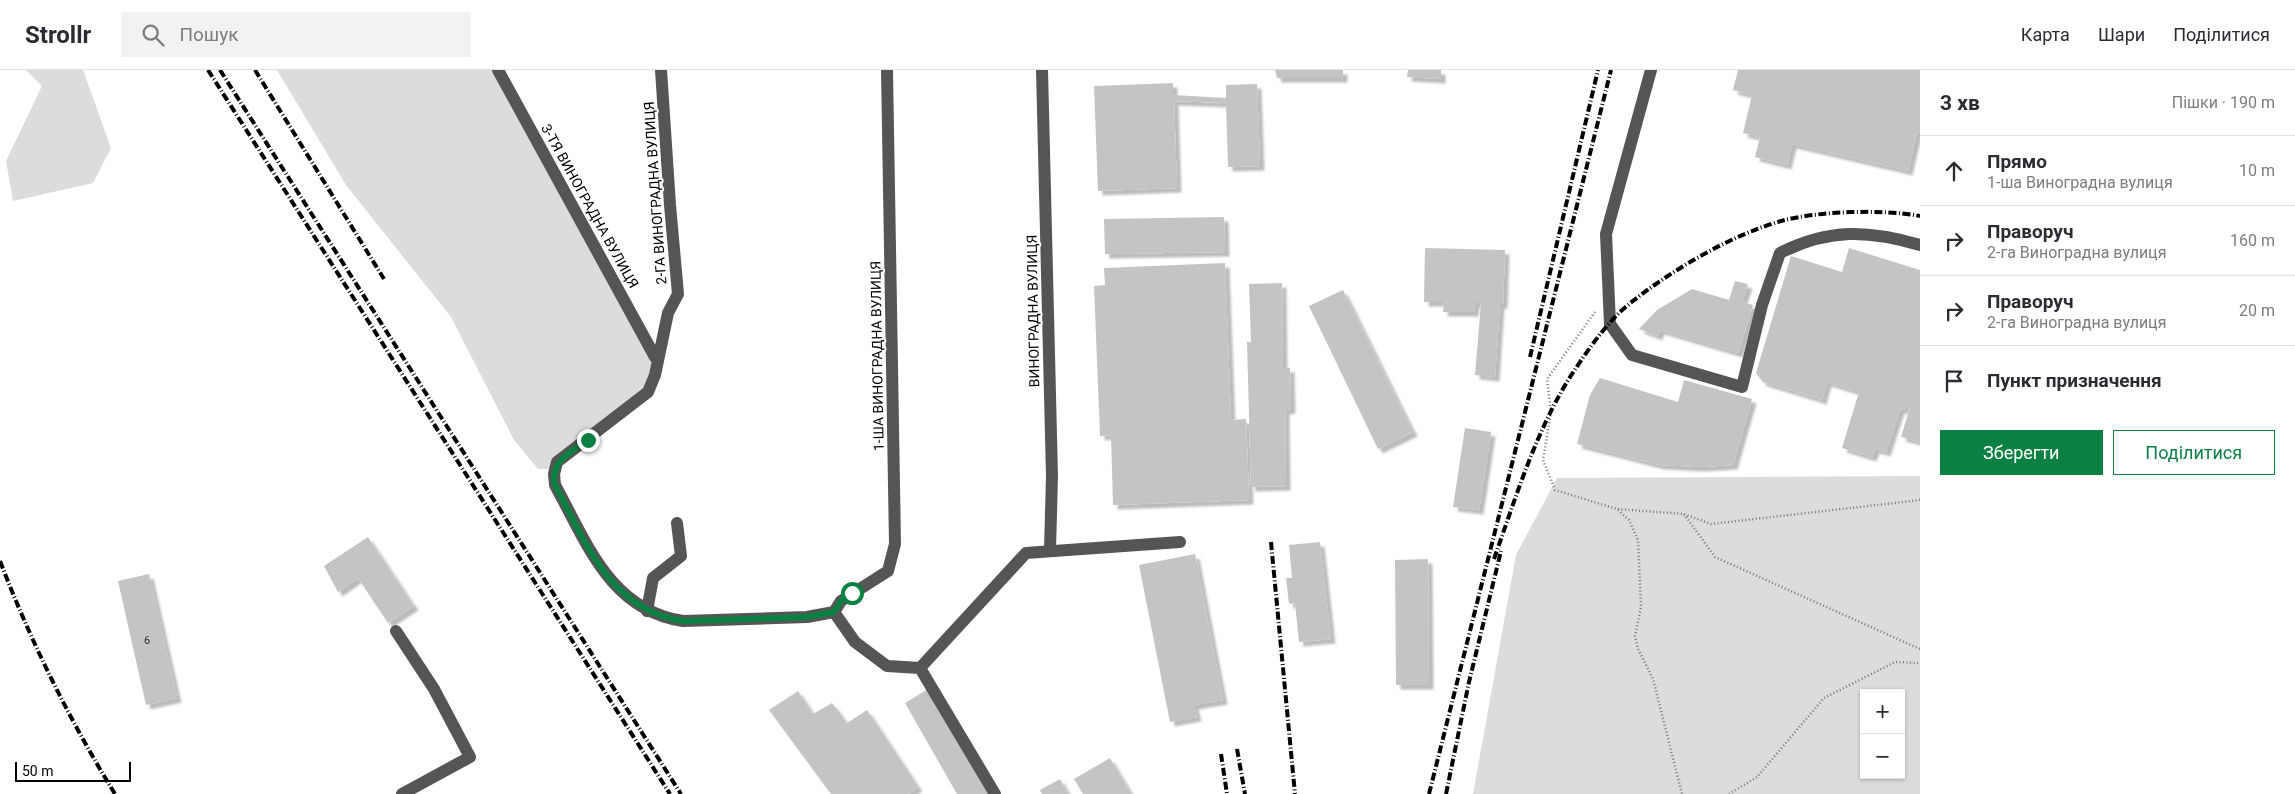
<!DOCTYPE html>
<html lang="uk">
<head>
<meta charset="utf-8">
<style>
	:root { --surface:#fff; --page:#f2f2f3; --text:#2b2b33; --muted:#7c7c81; --line:#e1e1e2; --accent:#0b8043 }
	body { margin:0; font-family:Roboto,sans-serif; background:var(--page); color:var(--text) }
	.controls { position:absolute; right:15px; bottom:15px; display:grid; overflow:hidden; border-radius:0px; box-shadow:0 1px 4px #0004 }
	.controls button { width:45px; height:45px; display:grid; place-items:center; padding:0; border:0; border-bottom:1px solid var(--line); background:var(--surface); color:var(--text); font:25px sans-serif }
	.scale { position:absolute; left:15px; bottom:12px; width:116px; box-sizing:border-box; padding-left:5px; border:2px solid #000; border-top:0; font-size:14px; line-height:18px; white-space:nowrap; color:#000; -webkit-text-stroke:4px #fff; paint-order:stroke }
	.stop { position:absolute; width:15px; height:15px; margin:-11px; border:4px solid #0b8043; border-radius:50%; background:#fff }
	.stop.end { background:#0b8043; border-color:#fff; box-shadow:0 1px 5px #0008 }
	.list { margin:0; padding:0; list-style:none }
	h2 { display:flex; justify-content:space-between; align-items:center; height:65px; margin:0; padding:0 20px; font-size:21px }
	h2 small { font-size:16px; font-weight:400; color:var(--muted) }
	.list li { display:grid; grid-template-columns:32px 1fr auto; gap:15px; align-items:center; box-sizing:border-box; height:70px; padding:0 20px; border-top:1px solid var(--line) }
	.list b { display:block; font-size:19px; white-space:nowrap }
	.list p { margin:0; font-size:16px; white-space:nowrap; color:var(--muted) }
	.list em { font-size:16px; font-style:normal; color:var(--muted) }
	.actions { display:flex; gap:10px; padding:15px 20px }
	.actions a { flex:1; padding:11px 0; border:1px solid var(--accent); border-radius:0px; text-align:center; font-size:18px; color:var(--accent) }
	.actions .main { background:var(--accent); color:#fff }
	.icon { flex:none; width:28px; height:28px; fill:none; stroke:currentColor; stroke-width:2; stroke-linecap:round; stroke-linejoin:round }
	.map { position:relative; flex:none; width:1920px; height:724px; overflow:hidden }
	header { display:flex; align-items:center; gap:30px; box-sizing:border-box; height:70px; padding:0 25px; background:var(--surface); border-bottom:1px solid var(--line) }
	header strong { font-size:24px }
	nav { display:flex; gap:28px; margin-inline-start:auto; font-size:18px }
	.search { width:350px; height:45px; background:var(--page); display:flex; align-items:center; gap:12px; box-sizing:border-box; padding:0 18px; border-radius:0px; color:var(--muted); font-size:19px }
	main { display:flex }
	aside { flex:1; background:var(--surface) }
	.map>svg:first-child { display:block }
	.green { fill:#dcdcdc; fill-rule:evenodd }
	.building { fill:#c4c4c4; filter:url(#shadow) }
	.lines { fill:none; stroke-linecap:round; stroke-linejoin:round }
	.path { stroke:#777; stroke-width:2.5; stroke-dasharray:1 2.5; stroke-linecap:butt }
	.minor { stroke:#555; stroke-width:12 }
	.rail { stroke:#000; stroke-width:4; stroke-dasharray:8 2.5 1 2.5; stroke-linecap:butt }
	.route { stroke:#0b8043; stroke-width:6 }
	.labels { text-anchor:middle; dominant-baseline:central; stroke-width:4; stroke-linejoin:round; paint-order:stroke }
	.number-label { font-size:11px; fill:#313131 }
	.street-label { font-size:14px; fill:#000; stroke:#fff }
</style>
</head>
<body>
<header>
<strong>Strollr</strong>
<div class="search"><svg class="icon" aria-label="search" viewBox="0 0 24 24"><circle cx="10" cy="10" r="6"/><path d="M15 15l6 6"/></svg>Пошук</div>
<nav><a>Карта</a><a>Шари</a><a>Поділитися</a></nav>
</header>
<main>
<div class="map">
<svg width="1920" height="724" viewBox="0 0 1920 724">
	<defs>
		<filter id="shadow"><feDropShadow dx="4.5" dy="4.5" stdDeviation="1" flood-color="#0004"/></filter>
	</defs>
	<rect width="100%" height="100%" fill="#fff"/>
	<!-- green -->
	<path class="green" d="M26 0H83L111 78 93 113 13 131 6 91 42 16Z
		M277 0H498L655 287 649 324 549 399H538L514 370 451 247 346 115Z
		M1920 406V724H1473L1516 485 1557 408ZM1864 623H1901V705H1864Z"/>
	<!-- building -->
	<path class="building" d="M1275 0H1343V8H1277Z
		M1408 0H1441V9L1407 7Z
		M1738 0H1920V63L1917 62 1908 101 1792 74 1787 95 1755 87 1760 67 1743 63 1752 25 1733 20Z
		M1173 13V25L1226 28V15L1257 14 1260 96 1228 97 1226 33 1174 31 1177 118 1098 121 1094 16Z
		M1224 147 1225 182 1105 184 1104 149Z
		M1425 178 1505 180 1503 234H1500L1495 307 1475 305 1481 233H1475L1474 242H1443L1444 232H1424Z
		M1849 178 1920 200V372L1901 367 1910 337 1905 335 1904 340 1900 339 1886 382 1875 379 1872 387 1842 378 1859 322 1827 312 1822 330 1763 312 1756 303 1791 186 1842 202Z
		M1225 193 1231 350 1246 349 1249 430 1113 435 1111 365 1100 366 1094 216 1105 215 1104 198Z
		M1735 211 1748 214 1742 232 1753 235 1738 283 1660 260 1658 266 1639 259 1657 240 1692 219 1729 230Z
		M1282 213 1283 298H1290L1291 339 1285 340 1286 416 1251 417 1247 272H1251L1249 214Z
		M1343 220 1413 362 1378 379 1309 236Z
		M1600 308 1678 332 1684 310 1752 329 1733 395 1700 397 1660 395 1577 374 1590 325Z
		M1465 358 1491 362 1479 440 1453 437Z
		M368 467 414 536 388 553 358 508 338 522 324 496Z
		M1320 472 1331 569 1299 572 1295 533 1289 534 1286 508H1292L1289 475Z
		M1195 484 1223 630 1194 635 1197 647 1170 652 1139 495Z
		M1428 489 1429 615H1396L1395 490Z
		M149 504 177 628 146 635 118 511Z
		M928 619 991 724H957L905 633Z
		M798 621 813 644 832 633 847 653 867 640 918 717 908 724H831L769 640Z
		M1110 688 1131 724H1083L1074 709Z
		M1060 709 1068 724H1042L1040 720Z"/>
	<g class="lines">
		<!-- path -->
		<path class="path" d="M1595 242 1547 309 1551 342 1543 390 1555 420 1617 439 1684 444 1711 454 1920 430
			M1618 440 1629 450 1638 470 1641 537 1635 566 1638 579 1653 609 1682 724
			M1684 444 1715 487 1920 579
			M1729 724 1757 707 1824 628 1895 592 1920 593"/>
		<!-- minor -->
		<path class="minor" d="M498 0 655 287
			M661 0 670 135 678 224 668 243 655 305 648 322 557 392 554 404 555 415C587 473 610 540 683 551L807 547 834 542
			M1042 0 1052 406 1050 480
			M1651 0 1606 164 1610 254 1632 285 1742 317 1762 235 1780 183C1829 158 1869 160 1920 175
			M647 541 653 508 681 486 677 453
			M834 542 841 531 888 501 895 474 887 0
			M834 542 855 572 887 596 920 598 1026 483 1180 472
			M396 561 434 619 470 687 402 724
			M920 598 995 724"/>
		<!-- rail -->
		<path class="rail" d="M208 0 670 724
			M220 0 681 724
			M255 0 384 209
			M1530 287 1598 0
			M1271 472 1295 724
			M1494 489C1516 427 1536 360 1572 304 1588 280 1606 253 1629 234 1672 200 1729 166 1781 151 1818 141 1882 139 1920 146
			M0 491C31 572 70 651 115 724
			M1237 679 1245 724
			M1221 684 1227 724
			M1429 724 1611 0
			M1446 724 1469 612 1501 481"/>
	</g>
	<g class="lines">
		<!-- route -->
		<path class="route" d="M588 370C571 382 550 391 555 415 586 473 610 540 683 551L807 547 834 542 841 531 852 523"/>
	</g>
	<g class="labels">
		<!-- number labels -->
		<g class="number-label">
			<text x="147" y="570">6</text>
		</g>
		<!-- street labels -->
		<g class="street-label">
			<text transform="translate(655 123) rotate(-94)">2-ГА ВИНОГРАДНА ВУЛИЦЯ</text>
			<text transform="translate(590 136) rotate(61)">3-ТЯ ВИНОГРАДНА ВУЛИЦЯ</text>
			<text transform="translate(1033 241) rotate(-91)">ВИНОГРАДНА ВУЛИЦЯ</text>
			<text transform="translate(877 286) rotate(-91)">1-ША ВИНОГРАДНА ВУЛИЦЯ</text>
		</g>
	</g>
</svg>
<div class="controls">
<button>+</button>
<button>−</button>
</div>
<div class="scale">50 m</div>
<div class="stop" style="left:852px;top:523px"></div>
<div class="stop end" style="left:588px;top:370px"></div>
</div>
<aside>
<h2>3 хв<small>Пішки · 190 m</small></h2>
<ul class="list">
<li><svg class="icon" aria-label="ahead" viewBox="0 0 24 24"><path d="M12 20V5M6 11l6-6 6 6"/></svg><div><b>Прямо</b><p>1-ша Виноградна вулиця</p></div><em>10 m</em></li>
<li><svg class="icon" aria-label="right" viewBox="0 0 24 24"><path d="M7 20v-9h11M14 6l5 5-5 5"/></svg><div><b>Праворуч</b><p>2-га Виноградна вулиця</p></div><em>160 m</em></li>
<li><svg class="icon" aria-label="right" viewBox="0 0 24 24"><path d="M7 20v-9h11M14 6l5 5-5 5"/></svg><div><b>Праворуч</b><p>2-га Виноградна вулиця</p></div><em>20 m</em></li>
<li><svg class="icon" aria-label="arrive" viewBox="0 0 24 24"><path d="M6 21V4h12l-3 4 3 4H6"/></svg><div><b>Пункт призначення</b></div></li>
</ul>
<div class="actions"><a class="main">Зберегти</a><a>Поділитися</a></div>
</aside>
</main>
</body>
</html>
